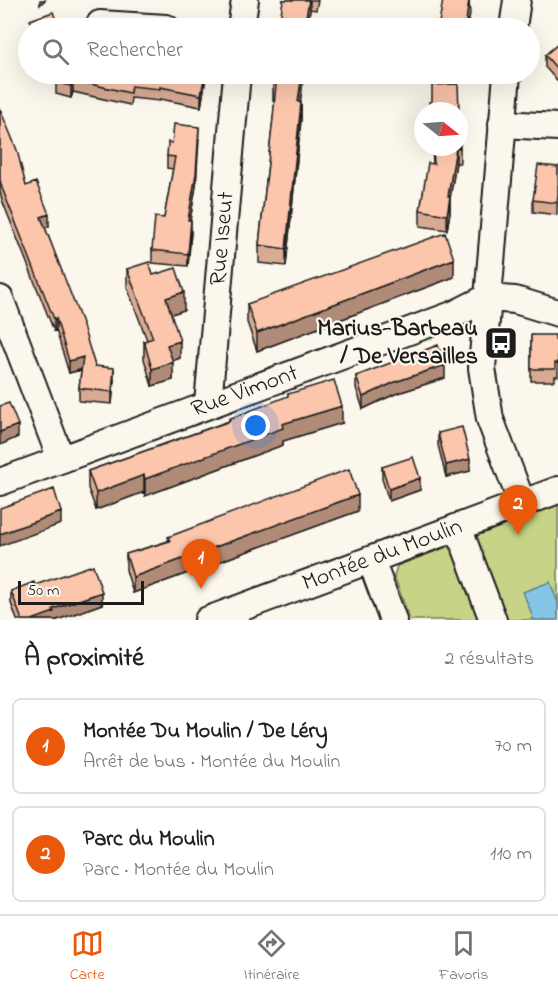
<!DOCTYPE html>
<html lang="fr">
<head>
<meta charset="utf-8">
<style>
	:root { --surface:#fff; --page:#f2f2f2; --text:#202124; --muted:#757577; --line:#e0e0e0; --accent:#ea580c }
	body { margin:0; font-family:"Indie Flower",sans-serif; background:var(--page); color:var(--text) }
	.compass { position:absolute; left:414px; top:102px; width:54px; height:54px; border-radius:50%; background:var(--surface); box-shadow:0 6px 24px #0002; rotate:107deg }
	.scale { position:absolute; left:18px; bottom:15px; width:126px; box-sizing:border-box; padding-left:6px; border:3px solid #1c1c1c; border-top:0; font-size:16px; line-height:21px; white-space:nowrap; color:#1c1c1c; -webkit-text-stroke:4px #fbf7ec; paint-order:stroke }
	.you { position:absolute; left:256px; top:426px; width:21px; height:21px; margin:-15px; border:4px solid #fff; border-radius:50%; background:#1a73e8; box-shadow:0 0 0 9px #1a73e833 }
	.badge { display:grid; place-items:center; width:39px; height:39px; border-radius:50%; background:var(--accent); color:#fff; font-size:20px; font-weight:700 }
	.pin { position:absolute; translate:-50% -50px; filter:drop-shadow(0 2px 3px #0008) }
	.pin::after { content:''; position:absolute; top:32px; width:21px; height:18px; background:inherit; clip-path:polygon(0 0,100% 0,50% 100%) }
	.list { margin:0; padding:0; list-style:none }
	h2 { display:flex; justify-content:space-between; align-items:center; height:78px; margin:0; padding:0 24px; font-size:26px }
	h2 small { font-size:20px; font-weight:400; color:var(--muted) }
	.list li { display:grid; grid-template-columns:39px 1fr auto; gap:18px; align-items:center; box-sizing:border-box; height:96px; margin:0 12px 12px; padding:0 12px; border:2px solid var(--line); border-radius:9px }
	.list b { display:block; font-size:22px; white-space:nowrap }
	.list p { margin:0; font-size:20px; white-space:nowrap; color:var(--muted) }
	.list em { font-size:20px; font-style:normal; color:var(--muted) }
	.icon { flex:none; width:33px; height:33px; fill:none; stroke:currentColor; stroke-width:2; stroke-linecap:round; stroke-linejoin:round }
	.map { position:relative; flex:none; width:558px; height:620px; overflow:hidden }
	.search { position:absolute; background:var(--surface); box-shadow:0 6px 24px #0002; left:18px; right:18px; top:18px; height:66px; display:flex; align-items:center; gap:15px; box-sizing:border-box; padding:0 21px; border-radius:33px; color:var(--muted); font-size:22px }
	.sheet { height:294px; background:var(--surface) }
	nav { display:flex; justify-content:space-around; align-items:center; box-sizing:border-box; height:84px; border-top:2px solid var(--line); background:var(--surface); font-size:16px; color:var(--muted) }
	nav a { display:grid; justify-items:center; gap:3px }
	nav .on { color:var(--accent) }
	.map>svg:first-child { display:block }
	.green { fill:#c7d487; stroke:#727852; stroke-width:1.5 }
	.water { fill:#85c6e6; stroke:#5b8295; stroke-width:1.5 }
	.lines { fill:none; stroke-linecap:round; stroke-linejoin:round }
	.minor-casing { stroke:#1c1c1c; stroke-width:30 }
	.minor { stroke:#fbf7ec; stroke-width:26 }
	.wall { fill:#d8aa94; stroke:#1c1c1c; stroke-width:1.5 }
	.shaded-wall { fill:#b08b78; stroke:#1c1c1c; stroke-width:1.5 }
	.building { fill:#fbc6ac; stroke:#1c1c1c; stroke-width:1.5 }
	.labels { text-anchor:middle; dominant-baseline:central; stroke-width:4.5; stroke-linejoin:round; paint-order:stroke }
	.street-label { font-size:24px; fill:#1c1c1c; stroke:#fbf7ec }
	.poi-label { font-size:24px; font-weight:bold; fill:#1c1c1c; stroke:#fbf7ec; text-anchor:end }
</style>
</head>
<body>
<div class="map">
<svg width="558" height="620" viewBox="0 0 558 620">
	<rect width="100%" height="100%" fill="#fbf7ec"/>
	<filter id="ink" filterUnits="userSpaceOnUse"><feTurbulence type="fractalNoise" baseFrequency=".0167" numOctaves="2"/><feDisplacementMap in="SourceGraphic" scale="12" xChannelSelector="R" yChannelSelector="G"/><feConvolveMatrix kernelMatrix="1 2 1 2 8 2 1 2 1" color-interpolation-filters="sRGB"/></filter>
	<g filter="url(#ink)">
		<!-- green -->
		<path class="green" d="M558 505V620H410L394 576 397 566Z"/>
		<!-- water -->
		<path class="water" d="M550 582 558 603V620H534L523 592Z"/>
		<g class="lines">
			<!-- minor casing -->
			<g class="minor-casing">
				<g id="minor">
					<path d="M100 24 166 28"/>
					<path d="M241 28 245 0"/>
					<path d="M513 28 517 0"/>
					<path d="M507 74 482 368 490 419 522 503"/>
					<path d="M502 124 558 127"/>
					<path d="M0 299 61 459"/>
					<path id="s1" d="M208 404 237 74"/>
					<path id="s2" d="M0 482 455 314 487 298 515 300 558 313"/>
					<path d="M458 527 493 620"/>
					<path d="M371 560 393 620"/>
					<path id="s3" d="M208 620 558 490"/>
				</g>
			</g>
			<!-- minor -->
			<use href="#minor" class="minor"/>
		</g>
		<!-- wall -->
		<path class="wall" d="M283 0H318L316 10 310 9 308 28Z
			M558 44V82L545 67V55Z
			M58 74 205 83 201 107 160 99V101L131 98 130 105 73 92 71 98 56 94V82Z
			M275 74 301 102V120L286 266 259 263V245L275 101H273V83Z
			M434 74H461L460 79 434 75Z
			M0 109 26 186 49 226 45 227 95 366 114 380 112 404 79 401V388L81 370 69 373 56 330 54 331 2 200 0 192Z
			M199 139 196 186 190 220 191 232 188 266 152 263V250L164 218 173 169 167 168V156L172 143Z
			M432 147H459L460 148V163H456L450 196V212L447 230 420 226V210L433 164Z
			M558 167 557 215 533 212V200Z
			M127 269 153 275 184 310 171 314 180 358 172 361 173 380 152 386 144 359V341L147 340 127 287Z
			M454 277 257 351 247 322V304Z
			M531 335 558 339V376H555V381H531Z
			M356 376 445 378 395 394 363 409 356 388Z
			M288 394 342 423 283 441V445L145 496 144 492 96 510 88 488V471L229 421V419L288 397Z
			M438 433 470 471 446 477 438 445Z
			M382 467 420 490 389 501 382 479Z
			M358 511 133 593 126 570V554L168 541V537Z
			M35 585 102 604 57 620H17L11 603V591Z"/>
		<!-- shaded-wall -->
		<path class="shaded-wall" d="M40 0H45L40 5Z
			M309 0H310V9L307 28 305 23Z
			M469 0 470 15 467 28H465Z
			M205 74V83L201 107V95Z
			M302 74H304L298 120V102Z
			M73 80V92L71 98V86Z
			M301 103V120L286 266V249Z
			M199 127 196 186 188 232V220Z
			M456 148V163L448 211V196Z
			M450 196V212L447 230V215Z
			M49 214V226L41 229V217Z
			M191 220V232L188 266V254Z
			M454 259V277L257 351V333Z
			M184 292V310L166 316V298Z
			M56 318V330L54 331V319Z
			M180 341V358L167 363V345Z
			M83 357V369L69 373V361Z
			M173 362V380L152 386V369Z
			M445 365V378L395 394 363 409V397L395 382Z
			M114 368V380L112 404V392Z
			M342 406V423L283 441V445L145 496V479L282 424Z
			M18 425V437L0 445V432Z
			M470 459V471L446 477V465Z
			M144 475V492L96 510V493Z
			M420 478V490L389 501V489Z
			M358 495V511L133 593V577Z
			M61 512V524L0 546V534Z
			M102 592V604L57 620H32L53 609Z"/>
		<!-- building -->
		<path class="building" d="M283 0H309L305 23 308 24 307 28H279Z
			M443 0H469L465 28H438Z
			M53 12 59 28H33L30 20Z
			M558 44V70L545 55Z
			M58 74H205L201 95 160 87V89L131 86 130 93 73 80 71 86 56 82Z
			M275 74H302L298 102 301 103 286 249 259 245 273 118 276 84 273 83Z
			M458 84 459 111H430L429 102 432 101V85Z
			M0 109 17 150 26 186 36 182 49 214 41 217 82 323 95 366 114 368 112 392 79 388 83 357 69 361 56 318 54 319 2 188 0 180Z
			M459 118 460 148H456L448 196H450L447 215 420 210 428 163 434 164 433 147H459Z
			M174 124 199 127 196 174 188 220H191L188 254 152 250 155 217 164 218 175 157 167 156 168 142 172 143Z
			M538 165 558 167V195L557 203 533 200Z
			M445 233 454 259 257 333 247 304Z
			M149 262 153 275 176 268 184 292 166 298 180 341 167 345 173 362 152 369 144 341 153 338 127 269Z
			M531 335H555V339H558V363H555V369H531Z
			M438 345 445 365 395 382 363 397 356 376Z
			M334 380 342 406 282 424 283 428 145 479 144 475 96 493 88 471 230 421 229 419 288 396V394Z
			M9 403 18 425 0 432V406Z
			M462 427 470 459 446 465 438 433Z
			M413 457 420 478 389 489 382 467Z
			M349 469 358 495 133 577 126 554 170 541 168 537Z
			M54 489 61 512 0 534V508Z
			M93 565 102 592 53 609 54 612 32 620H22L11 591 34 582 35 585Z"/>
	</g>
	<!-- icons -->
	<defs>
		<g id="bus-square" transform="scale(1.725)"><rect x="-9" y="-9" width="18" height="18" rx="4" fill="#1c1c1c" stroke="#fbf7ec"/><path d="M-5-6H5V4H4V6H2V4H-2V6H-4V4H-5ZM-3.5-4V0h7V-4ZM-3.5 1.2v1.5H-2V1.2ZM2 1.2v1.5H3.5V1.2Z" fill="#fff"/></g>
	</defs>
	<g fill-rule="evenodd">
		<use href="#bus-square" x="501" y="343"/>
	</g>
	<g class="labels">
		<!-- street labels -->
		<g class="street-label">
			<text stroke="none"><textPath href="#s1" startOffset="166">Rue Iseut</textPath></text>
			<text stroke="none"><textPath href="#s2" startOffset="261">Rue Vimont</textPath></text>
			<text stroke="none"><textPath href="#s3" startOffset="186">Montée du Moulin</textPath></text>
		</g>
		<!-- poi labels -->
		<g class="poi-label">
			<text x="478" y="329">Marius-Barbeau<tspan x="478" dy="28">/ De Versailles</tspan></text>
		</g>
	</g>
</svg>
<svg class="compass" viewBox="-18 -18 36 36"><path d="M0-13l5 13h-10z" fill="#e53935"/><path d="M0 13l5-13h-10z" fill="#757577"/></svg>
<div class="scale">50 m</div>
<div class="you"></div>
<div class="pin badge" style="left:201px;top:589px">1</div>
<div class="pin badge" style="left:518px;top:535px">2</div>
<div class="search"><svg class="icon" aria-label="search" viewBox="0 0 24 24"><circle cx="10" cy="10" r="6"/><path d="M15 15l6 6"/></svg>Rechercher</div>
</div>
<section class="sheet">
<h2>À proximité<small>2 résultats</small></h2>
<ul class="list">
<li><span class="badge">1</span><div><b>Montée Du Moulin / De Léry</b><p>Arrêt de bus · Montée du Moulin</p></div><em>70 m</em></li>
<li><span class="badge">2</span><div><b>Parc du Moulin</b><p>Parc · Montée du Moulin</p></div><em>110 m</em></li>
</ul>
</section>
<nav>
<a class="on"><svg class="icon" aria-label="map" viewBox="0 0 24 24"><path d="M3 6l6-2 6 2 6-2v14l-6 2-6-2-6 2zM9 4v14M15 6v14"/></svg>Carte</a>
<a><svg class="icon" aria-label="directions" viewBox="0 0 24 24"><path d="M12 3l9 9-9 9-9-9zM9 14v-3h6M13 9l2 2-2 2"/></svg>Itinéraire</a>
<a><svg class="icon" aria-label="saved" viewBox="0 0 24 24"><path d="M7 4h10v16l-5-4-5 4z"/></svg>Favoris</a>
</nav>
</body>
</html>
